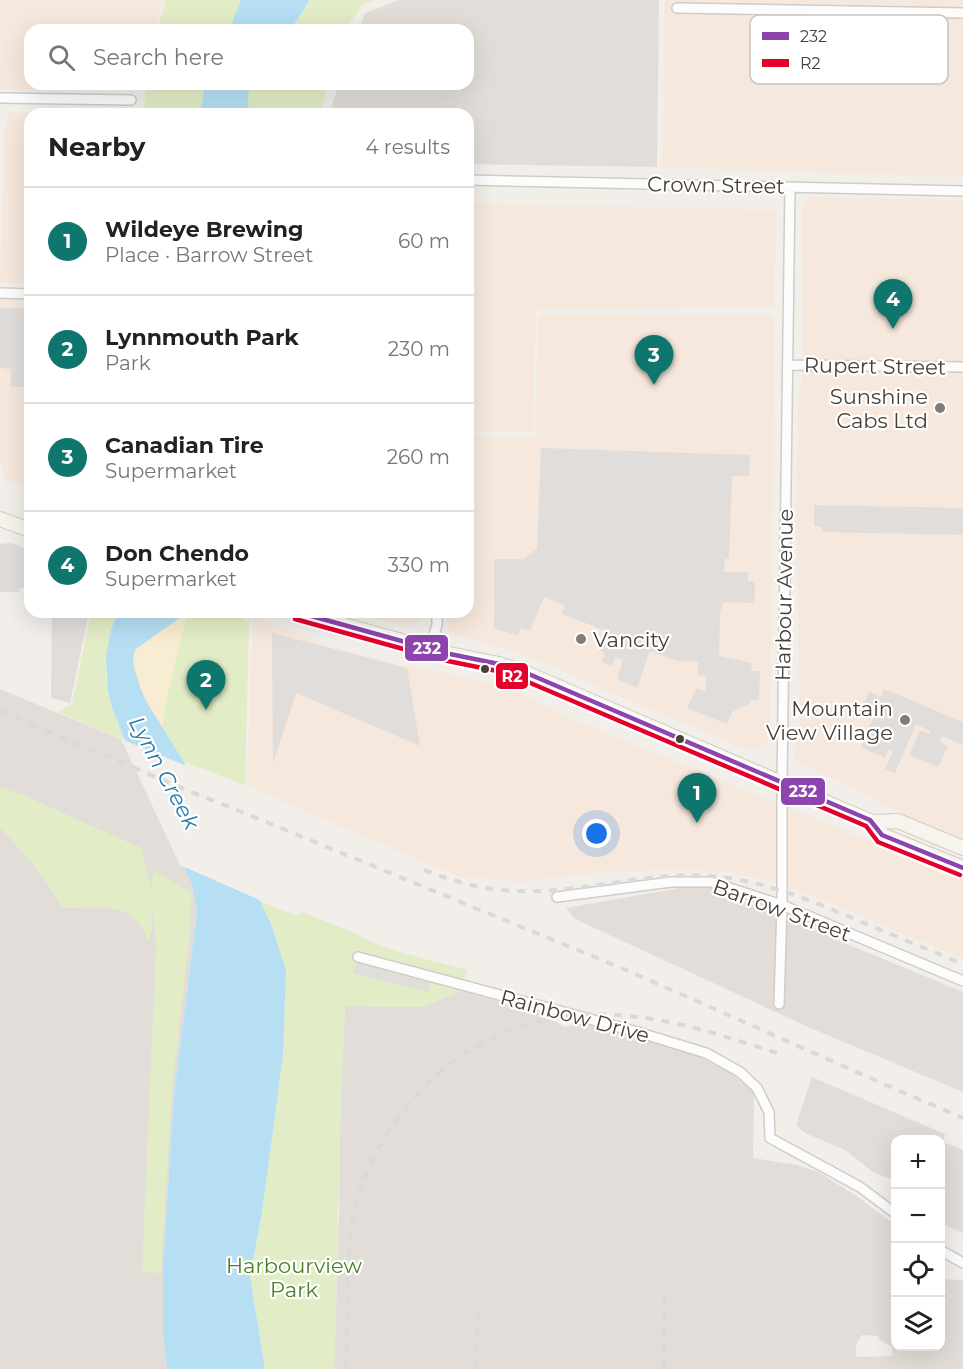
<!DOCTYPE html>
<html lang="en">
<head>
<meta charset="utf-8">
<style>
	:root { --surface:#fff; --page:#f2f2f2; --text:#222; --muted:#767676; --line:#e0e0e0; --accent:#0f766e }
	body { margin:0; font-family:Montserrat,sans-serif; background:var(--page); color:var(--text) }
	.controls { position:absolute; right:18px; bottom:18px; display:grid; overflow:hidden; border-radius:12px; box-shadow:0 6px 24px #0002 }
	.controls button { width:54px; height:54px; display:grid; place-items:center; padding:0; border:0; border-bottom:2px solid var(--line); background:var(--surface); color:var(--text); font:30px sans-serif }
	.you { position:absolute; left:597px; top:834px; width:21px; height:21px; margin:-15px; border:4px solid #fff; border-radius:50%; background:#1a73e8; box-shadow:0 0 0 9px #1a73e833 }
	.badge { display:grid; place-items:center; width:39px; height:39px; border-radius:50%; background:var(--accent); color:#fff; font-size:20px; font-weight:700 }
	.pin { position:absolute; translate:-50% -50px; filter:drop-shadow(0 2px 3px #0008) }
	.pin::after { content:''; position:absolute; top:32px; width:21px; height:18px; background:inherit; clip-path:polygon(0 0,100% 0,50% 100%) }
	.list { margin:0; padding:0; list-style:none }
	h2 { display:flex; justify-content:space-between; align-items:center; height:78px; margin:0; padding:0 24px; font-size:26px }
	h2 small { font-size:20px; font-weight:400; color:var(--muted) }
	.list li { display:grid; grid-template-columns:39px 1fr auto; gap:18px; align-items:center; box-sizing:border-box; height:108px; padding:0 24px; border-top:2px solid var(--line) }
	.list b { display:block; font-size:22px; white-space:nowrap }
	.list p { margin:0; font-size:20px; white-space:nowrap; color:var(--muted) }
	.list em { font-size:20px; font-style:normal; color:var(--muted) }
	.icon { flex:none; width:33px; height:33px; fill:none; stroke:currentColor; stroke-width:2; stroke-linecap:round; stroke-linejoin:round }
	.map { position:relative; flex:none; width:963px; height:1369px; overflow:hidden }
	.search { position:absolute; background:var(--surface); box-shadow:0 6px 24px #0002; left:24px; top:24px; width:450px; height:66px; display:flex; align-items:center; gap:15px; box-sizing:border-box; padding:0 21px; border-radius:18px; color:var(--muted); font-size:22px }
	.panel { position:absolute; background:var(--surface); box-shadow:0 6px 24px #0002; left:24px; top:108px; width:450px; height:510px; border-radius:18px }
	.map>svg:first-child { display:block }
	.commercial { fill:#f6e8dc }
	.industrial { fill:#e2ddd8; fill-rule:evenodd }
	.green { fill:#e2edc7 }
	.sand { fill:#f8ecd2 }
	.parking { fill:#e1ddda }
	.water { fill:#b6dff3 }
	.pier { fill:#f2eeea }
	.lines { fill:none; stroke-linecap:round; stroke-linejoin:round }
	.street-casing { stroke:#d0ccc7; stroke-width:12 }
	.secondary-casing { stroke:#d3ccc1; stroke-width:16 }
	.street { stroke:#fdfcfc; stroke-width:9 }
	.secondary { stroke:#f7f4ee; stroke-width:14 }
	.rail { stroke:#d9d9d8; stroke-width:4; stroke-dasharray:8 8; stroke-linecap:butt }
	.bus-1-casing { stroke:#fff; stroke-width:9 }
	.bus-2-casing { stroke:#fff; stroke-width:9 }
	.bus-1 { stroke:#8e44ad; stroke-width:4.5 }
	.bus-2 { stroke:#e4002b; stroke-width:4.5 }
	.poi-dot { fill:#847c74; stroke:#fff; stroke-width:2 }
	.bus-dot { fill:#483f35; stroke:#fff; stroke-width:2 }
	.labels { text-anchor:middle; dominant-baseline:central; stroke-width:4.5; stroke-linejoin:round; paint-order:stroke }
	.street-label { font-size:21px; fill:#483f35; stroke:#fff }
	.poi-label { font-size:21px; fill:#483f35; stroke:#fff; text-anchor:end }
	.park-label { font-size:21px; fill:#4c8022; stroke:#fff }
	.water-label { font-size:22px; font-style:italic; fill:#217cae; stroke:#fff }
	.key { fill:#fff; stroke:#c8c5c2; stroke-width:1.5 }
	.key-label { font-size:16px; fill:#483f35 }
	.line-badge { stroke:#fff; stroke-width:2 }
	.badge-label { font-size:16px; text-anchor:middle; font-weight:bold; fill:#fff }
</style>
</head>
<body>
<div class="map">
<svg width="963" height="1369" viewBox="0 0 963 1369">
	<rect width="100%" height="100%" fill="#f2eeea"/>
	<!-- commercial -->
	<path class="commercial" d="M1 0H163L154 30H30V84H139L137 90 0 89Z
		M665 0H963V177L662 167Z
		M8 112 131 113 30 114V283H0L5 128Z
		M818 197 963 200V839L894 810 873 798 824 774 801 764 795 759 793 753 800 737 796 511 799 392 803 374 802 212 804 205 808 200Z
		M468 203 777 210 773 307 536 310 532 432H468Z
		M0 298 30 299V486L5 481 0 461Z
		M538 315H774L770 732 769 739 760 748 746 749 602 689 543 662 514 651 487 643 456 637 451 634 448 629 446 612H468V437L536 438Z
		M354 612H424L422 616 417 622 410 626H402Z
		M253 616 334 647 404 666 444 673 496 685 540 703 576 721 762 797 803 813 963 880V959L826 901 772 882 722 871 669 870 592 873 517 882 457 876 247 786Z"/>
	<!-- industrial -->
	<path class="industrial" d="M399 0H659L657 167 468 164V114H329L339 84H468V30H359L365 13Z
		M0 689 125 741 157 805 192 885 197 911 174 1095 163 1264V1336L167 1369H0Z
		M702 884 963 992V1092L808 1027 575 919 566 908Z
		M461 991 541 1013 564 1027 580 1024 590 1025 685 1050 731 1073 751 1089 754 1096 753 1158 783 1163 793 1164 818 1172 858 1197 895 1225V1252L892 1256V1278H896V1346H940L941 1279 963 1280V1369H334L339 1216 340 1118 345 1006 422 1007ZM862 1335 878 1336 880 1340 892 1347V1356L856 1357V1345Z"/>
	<!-- green -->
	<path class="green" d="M166 0H241L229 30H157Z
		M309 0H375L363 4 345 30H290L302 13Z
		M144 84H205L200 114H143L146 91Z
		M250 84H328L320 114H249L248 96Z
		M91 612H120L116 617 106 671 112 707 125 741 58 712 72 704Z
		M189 612H222L249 621 245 785 184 762 162 727C168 688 177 650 189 612Z
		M0 787 25 796 141 848 151 890 153 871 191 892 190 935 172 1088 161 1273 142 1272 156 944 152 905V929L148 942C135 899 98 908 62 908 46 878 24 852 0 828Z
		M261 902 296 915 302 912 357 934C368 946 447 964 467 970L461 991 422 1007 345 1006C339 1127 338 1248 334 1369H265L250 1276 262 1212 283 1056 286 970 271 925Z"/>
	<!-- sand -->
	<path class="sand" d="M189 612C177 650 168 688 162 727 152 712 124 668 135 650 141 642 178 619 189 612Z"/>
	<!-- parking -->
	<path class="parking" d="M0 308H30V387H11V369L0 368Z
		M541 448 750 455 749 476H732L729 559H725L724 572H748V581H755V599L752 603 724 602 720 612 719 656 752 663 751 671H760L759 700 750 701 749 704 732 712 727 724 687 708 696 689 704 691 706 690V676L698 675V662L677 661 650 651 637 688 617 679 623 660 615 657 612 666 602 662 605 653 599 650 606 631 562 614 565 606 544 597 530 631 521 628 518 635 494 629V559H524L537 549Z
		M814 505 963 508V535L822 532V527L814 526Z
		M10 543 30 550V588H20L19 592H0V544Z
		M52 612H89L70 703 51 698Z
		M272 633 407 668 420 746 296 693 273 764Z
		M884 689 963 722V745L942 736 940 742 948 746 938 767 909 755 920 730 929 734 930 731 916 724 895 773 885 769 893 751 889 749 885 758 861 747 877 709 864 703 869 692 881 697Z
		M356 963 430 983 428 992 353 973Z
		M812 1077 945 1134 943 1142 963 1150V1233L941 1224V1199L943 1192 941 1190 940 1140H896L895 1181 873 1172 845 1150 805 1133 796 1125Z"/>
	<!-- water -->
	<path class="water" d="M241 0H309L302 13 290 30H229Z
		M205 84H250L248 96 249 114H200Z
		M120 612H188L136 649 134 653 133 663 140 687 146 701 184 762 247 873 271 924 286 970 283 1056 262 1212 250 1276 265 1369H167L163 1336V1264L174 1095 197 911 192 885 157 805 125 741 112 707 108 691 106 656 111 630 116 617Z"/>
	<!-- pier -->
	<path class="pier" d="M121 739 192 768 230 835 250 871 264 902 180 865Z"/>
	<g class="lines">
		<!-- street casing -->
		<g class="street-casing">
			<path id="street" d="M677 8 963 13
				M0 98 131 100
				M468 180 963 191
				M0 293 30 294
				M788 365 963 367
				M430 649 437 625V612
				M557 897 671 882H711L782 905 963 981
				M358 957 634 1031 706 1053 740 1072 757 1088 769 1112 770 1138 860 1187 896 1214
				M779 1004 782 905V783L790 187
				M940 1250 963 1263"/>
		</g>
		<!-- secondary casing -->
		<g class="secondary-casing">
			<path id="secondary" d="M0 519 30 530
				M297 612 445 653 499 664 524 672 872 822 898 821 963 848
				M872 822 882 835 963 868"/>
		</g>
		<!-- street -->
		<use href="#street" class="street"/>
		<!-- secondary -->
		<use href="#secondary" class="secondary"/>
		<!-- rail -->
		<path class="rail" d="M0 711 191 792 232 808 631 972 895 1089 963 1118
			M424 870C455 882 487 891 521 891 585 893 647 871 711 876 760 880 805 898 850 917 887 933 925 948 963 964
			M346 1369C347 1343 348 1318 348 1292 349 1263 349 1235 356 1206 378 1117 452 1041 542 1020 568 1014 601 1013 628 1016 679 1020 729 1038 777 1053
			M476 1369 478 1306
			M664 1369 665 1295"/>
		<!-- bus-1 casing -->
		<g class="bus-1-casing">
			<path id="bus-1" d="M297 612 445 653 499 664 524 672 870 820 882 835 963 868"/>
		</g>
		<!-- bus-2 casing -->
		<g class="bus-2-casing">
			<path id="bus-2" d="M295 619 443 660 497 671 521 679 866 826 878 842 960 875"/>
		</g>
		<!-- bus-1 -->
		<use href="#bus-1" class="bus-1"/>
		<!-- bus-2 -->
		<use href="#bus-2" class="bus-2"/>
	</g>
	<!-- markers -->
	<g class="poi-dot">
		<circle cx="940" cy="408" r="6"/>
		<circle cx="581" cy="639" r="6"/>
		<circle cx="905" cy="720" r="6"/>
	</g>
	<g class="bus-dot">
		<circle cx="485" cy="669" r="5"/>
		<circle cx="680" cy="739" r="5"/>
	</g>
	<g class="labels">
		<!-- street labels -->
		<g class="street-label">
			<text transform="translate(716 185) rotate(1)">Crown Street</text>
			<text transform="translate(875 366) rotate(1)">Rupert Street</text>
			<text transform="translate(784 595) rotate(-89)">Harbour Avenue</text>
			<text transform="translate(782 910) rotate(20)">Barrow Street</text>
			<text transform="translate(575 1016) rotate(15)">Rainbow Drive</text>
		</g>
		<!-- poi labels -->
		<g class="poi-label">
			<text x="928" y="396">Sunshine<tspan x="928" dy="24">Cabs Ltd</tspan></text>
			<text x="593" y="639" text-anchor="start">Vancity</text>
			<text x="893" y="708">Mountain<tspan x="893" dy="24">View Village</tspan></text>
		</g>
		<!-- park labels -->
		<g class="park-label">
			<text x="294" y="1265">Harbourview<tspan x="294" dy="24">Park</tspan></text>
		</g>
		<!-- water labels -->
		<g class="water-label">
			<text transform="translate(164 773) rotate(62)">Lynn Creek</text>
		</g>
	</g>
	<!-- legend -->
	<rect x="750" y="15" width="198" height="69" rx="9" class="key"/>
	<rect x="762" y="32" width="27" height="8" fill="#8e44ad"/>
	<rect x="762" y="59" width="27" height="8" fill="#e4002b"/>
	<g class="key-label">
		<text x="800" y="42">232</text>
		<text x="800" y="69">R2</text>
	</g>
	<g class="line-badge">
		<rect x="404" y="634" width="45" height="28" rx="6" fill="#8e44ad"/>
		<rect x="495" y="662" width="34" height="28" rx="6" fill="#e4002b"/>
		<rect x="780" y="777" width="46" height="29" rx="6" fill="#8e44ad"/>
	</g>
	<g class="badge-label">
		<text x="427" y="654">232</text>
		<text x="512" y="682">R2</text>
		<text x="803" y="797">232</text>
	</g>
</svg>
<div class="controls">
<button>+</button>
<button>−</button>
<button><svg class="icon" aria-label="locate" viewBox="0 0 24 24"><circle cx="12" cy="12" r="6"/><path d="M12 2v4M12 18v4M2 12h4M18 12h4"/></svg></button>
<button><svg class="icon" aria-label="layers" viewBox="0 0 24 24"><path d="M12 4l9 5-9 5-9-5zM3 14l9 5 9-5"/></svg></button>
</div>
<div class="you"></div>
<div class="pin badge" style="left:697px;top:823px">1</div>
<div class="pin badge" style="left:206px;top:710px">2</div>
<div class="pin badge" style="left:654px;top:385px">3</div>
<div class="pin badge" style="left:893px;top:329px">4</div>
<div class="search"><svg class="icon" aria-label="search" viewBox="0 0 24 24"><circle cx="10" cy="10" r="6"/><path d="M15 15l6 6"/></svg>Search here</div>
<section class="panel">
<h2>Nearby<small>4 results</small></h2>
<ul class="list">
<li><span class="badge">1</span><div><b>Wildeye Brewing</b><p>Place · Barrow Street</p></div><em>60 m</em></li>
<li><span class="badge">2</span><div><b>Lynnmouth Park</b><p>Park</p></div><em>230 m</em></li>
<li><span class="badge">3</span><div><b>Canadian Tire</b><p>Supermarket</p></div><em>260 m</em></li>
<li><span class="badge">4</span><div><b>Don Chendo</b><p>Supermarket</p></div><em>330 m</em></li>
</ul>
</section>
</div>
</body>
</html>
